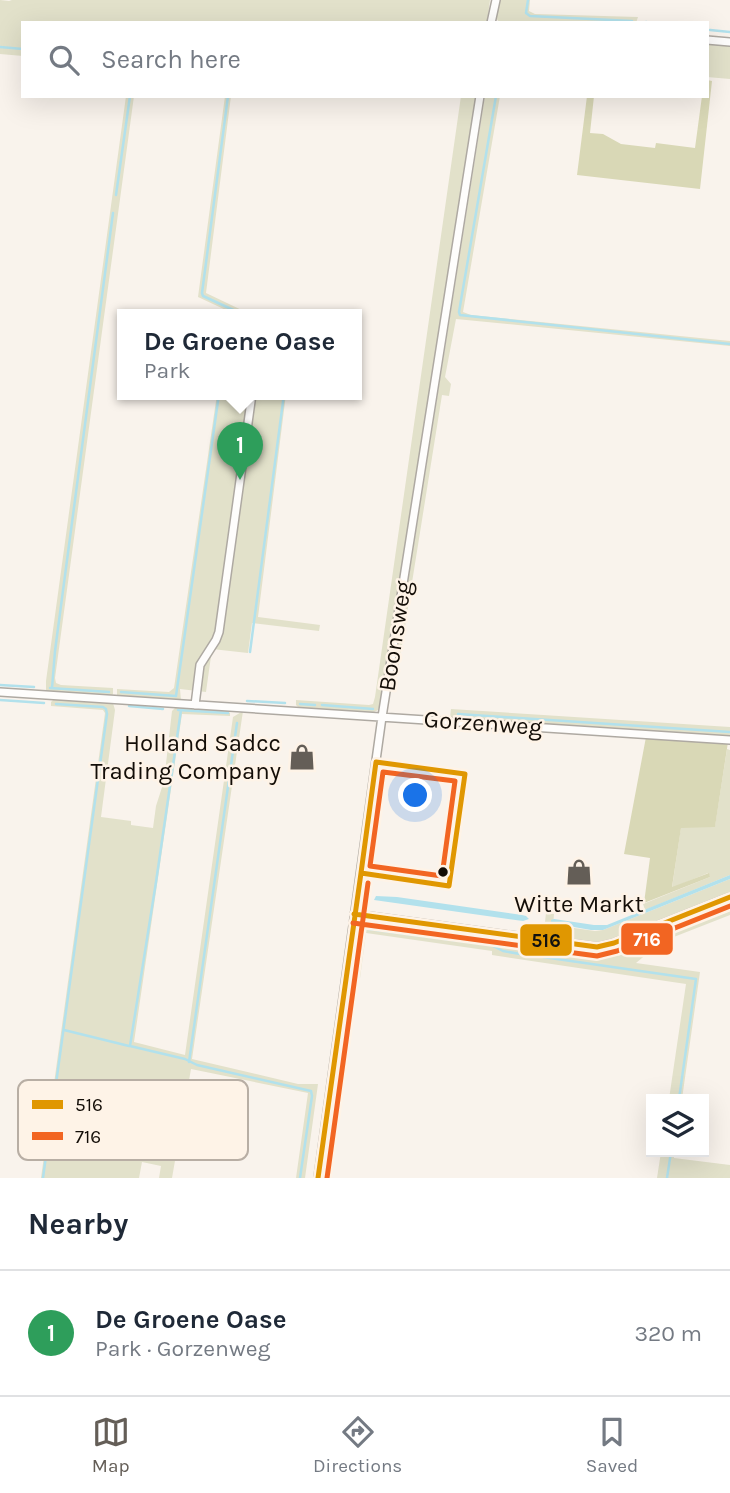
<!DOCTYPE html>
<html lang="en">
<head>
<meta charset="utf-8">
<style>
	:root { --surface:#fff; --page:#f6f6f7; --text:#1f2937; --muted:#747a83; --line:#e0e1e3; --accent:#645e57 }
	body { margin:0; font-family:Karla,sans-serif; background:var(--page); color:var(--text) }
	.controls { position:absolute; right:21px; bottom:21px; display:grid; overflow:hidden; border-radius:0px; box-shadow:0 7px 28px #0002 }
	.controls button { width:63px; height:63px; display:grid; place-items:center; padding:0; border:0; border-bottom:2px solid var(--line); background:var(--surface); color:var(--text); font:35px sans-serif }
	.you { position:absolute; left:416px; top:796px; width:24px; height:24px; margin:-18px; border:5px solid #fff; border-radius:50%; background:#1a73e8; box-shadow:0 0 0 10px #1a73e833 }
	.badge { display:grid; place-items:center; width:46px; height:46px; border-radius:50%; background:var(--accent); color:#fff; font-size:23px; font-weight:700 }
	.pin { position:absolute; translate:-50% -58px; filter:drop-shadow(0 2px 4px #0008) }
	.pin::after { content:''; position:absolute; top:37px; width:24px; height:21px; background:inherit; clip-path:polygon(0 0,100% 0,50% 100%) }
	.popup { position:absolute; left:117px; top:309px; width:245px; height:91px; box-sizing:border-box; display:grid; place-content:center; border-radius:0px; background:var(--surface); filter:drop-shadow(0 2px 5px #0005); font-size:23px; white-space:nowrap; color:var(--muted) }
	.popup b { font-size:26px; color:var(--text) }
	.popup::after { content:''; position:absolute; left:50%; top:100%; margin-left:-14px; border:14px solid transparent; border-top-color:var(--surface) }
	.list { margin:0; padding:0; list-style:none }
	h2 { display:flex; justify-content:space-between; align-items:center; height:91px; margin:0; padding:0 28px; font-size:30px }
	h2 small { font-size:23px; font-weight:400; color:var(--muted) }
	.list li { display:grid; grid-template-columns:46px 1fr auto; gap:21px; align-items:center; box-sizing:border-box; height:126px; padding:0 28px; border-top:2px solid var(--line) }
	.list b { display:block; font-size:26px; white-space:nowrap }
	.list p { margin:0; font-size:23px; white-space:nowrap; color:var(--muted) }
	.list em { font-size:23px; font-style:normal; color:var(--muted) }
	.icon { flex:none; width:38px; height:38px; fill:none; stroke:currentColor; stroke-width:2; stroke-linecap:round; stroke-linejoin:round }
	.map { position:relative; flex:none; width:730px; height:1178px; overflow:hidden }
	.search { position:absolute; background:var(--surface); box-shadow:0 7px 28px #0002; left:21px; right:21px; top:21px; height:77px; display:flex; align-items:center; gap:18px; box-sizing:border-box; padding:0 24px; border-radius:0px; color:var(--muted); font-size:26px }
	.sheet { height:217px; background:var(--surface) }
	nav { display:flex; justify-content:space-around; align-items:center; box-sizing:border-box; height:98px; border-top:2px solid var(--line); background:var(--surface); font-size:19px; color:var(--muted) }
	nav a { display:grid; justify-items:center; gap:4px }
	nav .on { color:var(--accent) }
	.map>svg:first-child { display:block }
	.green { fill:#e2e1ca }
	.forest { fill:#d9d8b6 }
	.water { fill:#b2e1ec }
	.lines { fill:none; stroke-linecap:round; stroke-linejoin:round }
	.stream { stroke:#b2e1ec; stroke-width:2.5 }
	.minor-casing { stroke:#aea9a2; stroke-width:10 }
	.minor { stroke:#fefdfc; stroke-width:7 }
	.bus-1-casing { stroke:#fef3e7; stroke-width:10 }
	.bus-2-casing { stroke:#fef3e7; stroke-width:10 }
	.bus-1 { stroke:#e09701; stroke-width:5 }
	.bus-2 { stroke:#f26522; stroke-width:5 }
	.bus-dot { fill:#130d07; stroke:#fef3e7; stroke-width:2.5 }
	.labels { text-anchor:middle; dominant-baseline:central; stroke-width:5; stroke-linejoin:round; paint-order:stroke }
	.street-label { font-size:24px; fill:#130d07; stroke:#fef3e7 }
	.poi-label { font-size:24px; fill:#130d07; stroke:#fef3e7; text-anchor:end }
	.key { fill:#fef3e7; stroke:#b8aea4; stroke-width:2 }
	.key-label { font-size:19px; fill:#130d07 }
	.line-badge { stroke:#fef3e7; stroke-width:2.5 }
	.badge-label { font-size:19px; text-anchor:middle; font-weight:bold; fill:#fff }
	.pale-badge-label { font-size:19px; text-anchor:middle; font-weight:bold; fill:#111 }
</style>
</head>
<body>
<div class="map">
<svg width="730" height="1178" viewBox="0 0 730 1178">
	<rect width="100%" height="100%" fill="#f9f3ec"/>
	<!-- green -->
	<path class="green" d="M0 0 9 1 12 0H490L487 23H23V56L0 54Z
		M499 0H530L529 11 535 14 638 17 636 23H500L496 18Z
		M707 43 730 45V79L707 77Z
		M126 96H134L55 678 56 683 61 685 113 688V694L111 696 48 692 46 690V681Z
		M225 96H231L206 293 250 314H228V311L198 297Z
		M461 96H477L380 705 378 710 372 713 300 709 296 705V700L369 705 373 704 375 697Z
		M485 96H500L463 312 471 315 730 341V346L456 319 445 377 451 384 449 396 442 395 398 670H394Z
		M217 394H286L258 617 320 625 319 631 252 623 248 653 212 649 206 692 180 689 181 701 119 697 117 695V689L169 692 174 688Z
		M54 699 113 703 115 710 101 817 131 821V825L153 828 156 806 164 781 172 711 176 707 226 710 230 713V716L182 714 134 1042 185 1055 233 717 243 711 192 1059 298 1084H318L305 1178H296L308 1093 191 1069 172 1178H159L161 1166 142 1162 139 1178H41L105 713 103 710 51 706V702Z
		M451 709 730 727V736L450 718Z
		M727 749 730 750V875L645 910 643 904 710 877 708 873 672 888 681 827 715 826Z
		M730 879V892L610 941 592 943 549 937 544 931 546 913 554 914 553 925 595 931 603 930Z
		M730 901V915L661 942 636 963 700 972 682 1099H669L686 984 492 955V951L366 933 360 978 354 976 351 971 357 929 365 921 423 928 427 932 472 938 477 935 586 951H602L612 949Z
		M661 1152H674V1158L730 1165V1178H657Z"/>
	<!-- forest -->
	<path class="forest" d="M707 80 712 81 700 189 577 175 587 96H594L590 133 603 134 621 144 655 148 656 143 695 148 702 96H707Z
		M646 737 728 742 715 827 681 828 672 887 709 873 710 877 644 903 650 858 624 854Z"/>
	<!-- water -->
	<path class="water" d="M730 875V879L603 930H591L551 923V920L554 919 594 925H607Z
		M376 896 397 897 522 915 526 916 529 919 523 921 374 900Z"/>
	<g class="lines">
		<!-- stream -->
		<path class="stream" d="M528 0 526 13 530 16 632 21
			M646 22 650 23
			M710 30 730 32
			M0 47 23 49
			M228 96 202 293 203 296 242 314
			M496 96 459 312 460 315 730 344
			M116 195 130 96
			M250 652 284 394
			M0 685 34 687
			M50 688 109 692
			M52 688 55 651 113 213
			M121 692 176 696 219 394
			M0 700 44 703
			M247 701 285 703
			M300 704 315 705
			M322 705 373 709
			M129 706 163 709
			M178 710 228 713
			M181 710 156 882 130 1046 185 1059 197 1065 311 1091 312 1096 300 1178
			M458 714 730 732
			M369 929 491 945 503 951 526 955
			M543 957 696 979 679 1099
			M64 1030 129 1046
			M189 1062 237 723
			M43 1178 107 714 106 709 103 707 56 704
			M667 1178 671 1152"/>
		<!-- minor casing -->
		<g class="minor-casing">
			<path id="minor" d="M491 23 496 0
				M707 40 730 42
				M0 692 730 740
				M195 705 200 665 216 640 219 632 252 394
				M354 914 597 947 614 943 730 897
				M318 1178 382 717 480 96"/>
		</g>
		<!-- minor -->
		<use href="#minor" class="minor"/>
		<!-- bus-1 casing -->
		<g class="bus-1-casing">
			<path id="bus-1" d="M376 762 465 774 449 886 361 873Z
				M354 914 597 947 614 943 730 897
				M318 1178 361 873"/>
		</g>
		<!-- bus-2 casing -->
		<g class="bus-2-casing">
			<path id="bus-2" d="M383 772 455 781 442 876 370 866Z
				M353 923 597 956 617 951 730 906
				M327 1178 368 883"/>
		</g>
		<!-- bus-1 -->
		<use href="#bus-1" class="bus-1"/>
		<!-- bus-2 -->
		<use href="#bus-2" class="bus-2"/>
	</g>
	<!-- icons -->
	<defs>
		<g id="shop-bare" transform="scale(2.1)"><path d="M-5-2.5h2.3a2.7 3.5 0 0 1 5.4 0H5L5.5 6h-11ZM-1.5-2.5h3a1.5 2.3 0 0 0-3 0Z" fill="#645e57" stroke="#fef3e7" stroke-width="2.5" paint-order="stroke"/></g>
	</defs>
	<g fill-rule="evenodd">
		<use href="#shop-bare" x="302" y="757"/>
		<use href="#shop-bare" x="579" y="872"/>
	</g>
	<!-- markers -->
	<circle class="bus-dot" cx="443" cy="872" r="6"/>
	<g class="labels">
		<!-- street labels -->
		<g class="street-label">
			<text transform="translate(395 636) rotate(-81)">Boonsweg</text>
			<text transform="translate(483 723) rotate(4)">Gorzenweg</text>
		</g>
		<!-- poi labels -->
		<g class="poi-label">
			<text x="281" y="743">Holland Sadcc<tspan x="281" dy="28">Trading Company</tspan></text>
			<text x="579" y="904" text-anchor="middle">Witte Markt</text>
		</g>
	</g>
	<!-- legend -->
	<rect x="18" y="1080" width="230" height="80" rx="10" class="key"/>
	<rect x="32" y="1100" width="31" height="9" fill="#e09701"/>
	<rect x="32" y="1132" width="31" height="8" fill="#f26522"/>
	<g class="key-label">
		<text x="75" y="1111">516</text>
		<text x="75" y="1143">716</text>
	</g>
	<g class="line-badge">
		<rect x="620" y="922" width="54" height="34" rx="7" fill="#f26522"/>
		<rect x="519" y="923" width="54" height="34" rx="7" fill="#e09701"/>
	</g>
	<g class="badge-label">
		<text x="647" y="946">716</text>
	</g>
	<g class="pale-badge-label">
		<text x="546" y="947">516</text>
	</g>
</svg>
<div class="controls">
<button><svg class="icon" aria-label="layers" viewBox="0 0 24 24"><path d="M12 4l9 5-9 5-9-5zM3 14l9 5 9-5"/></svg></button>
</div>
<div class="you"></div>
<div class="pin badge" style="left:240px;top:480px;background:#2e9e5b">1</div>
<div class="popup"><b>De Groene Oase</b>Park</div>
<div class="search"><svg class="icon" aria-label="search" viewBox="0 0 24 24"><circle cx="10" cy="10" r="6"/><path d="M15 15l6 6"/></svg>Search here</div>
</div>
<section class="sheet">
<h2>Nearby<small></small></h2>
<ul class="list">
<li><span class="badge" style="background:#2e9e5b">1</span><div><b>De Groene Oase</b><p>Park · Gorzenweg</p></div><em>320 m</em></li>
</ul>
</section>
<nav>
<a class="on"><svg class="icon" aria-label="map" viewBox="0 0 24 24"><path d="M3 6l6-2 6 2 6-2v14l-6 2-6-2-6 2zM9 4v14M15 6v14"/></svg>Map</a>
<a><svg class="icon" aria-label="directions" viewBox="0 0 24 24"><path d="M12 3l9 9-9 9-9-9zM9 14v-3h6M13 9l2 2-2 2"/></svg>Directions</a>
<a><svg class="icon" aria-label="saved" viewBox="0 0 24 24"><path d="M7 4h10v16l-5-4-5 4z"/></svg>Saved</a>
</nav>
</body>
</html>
